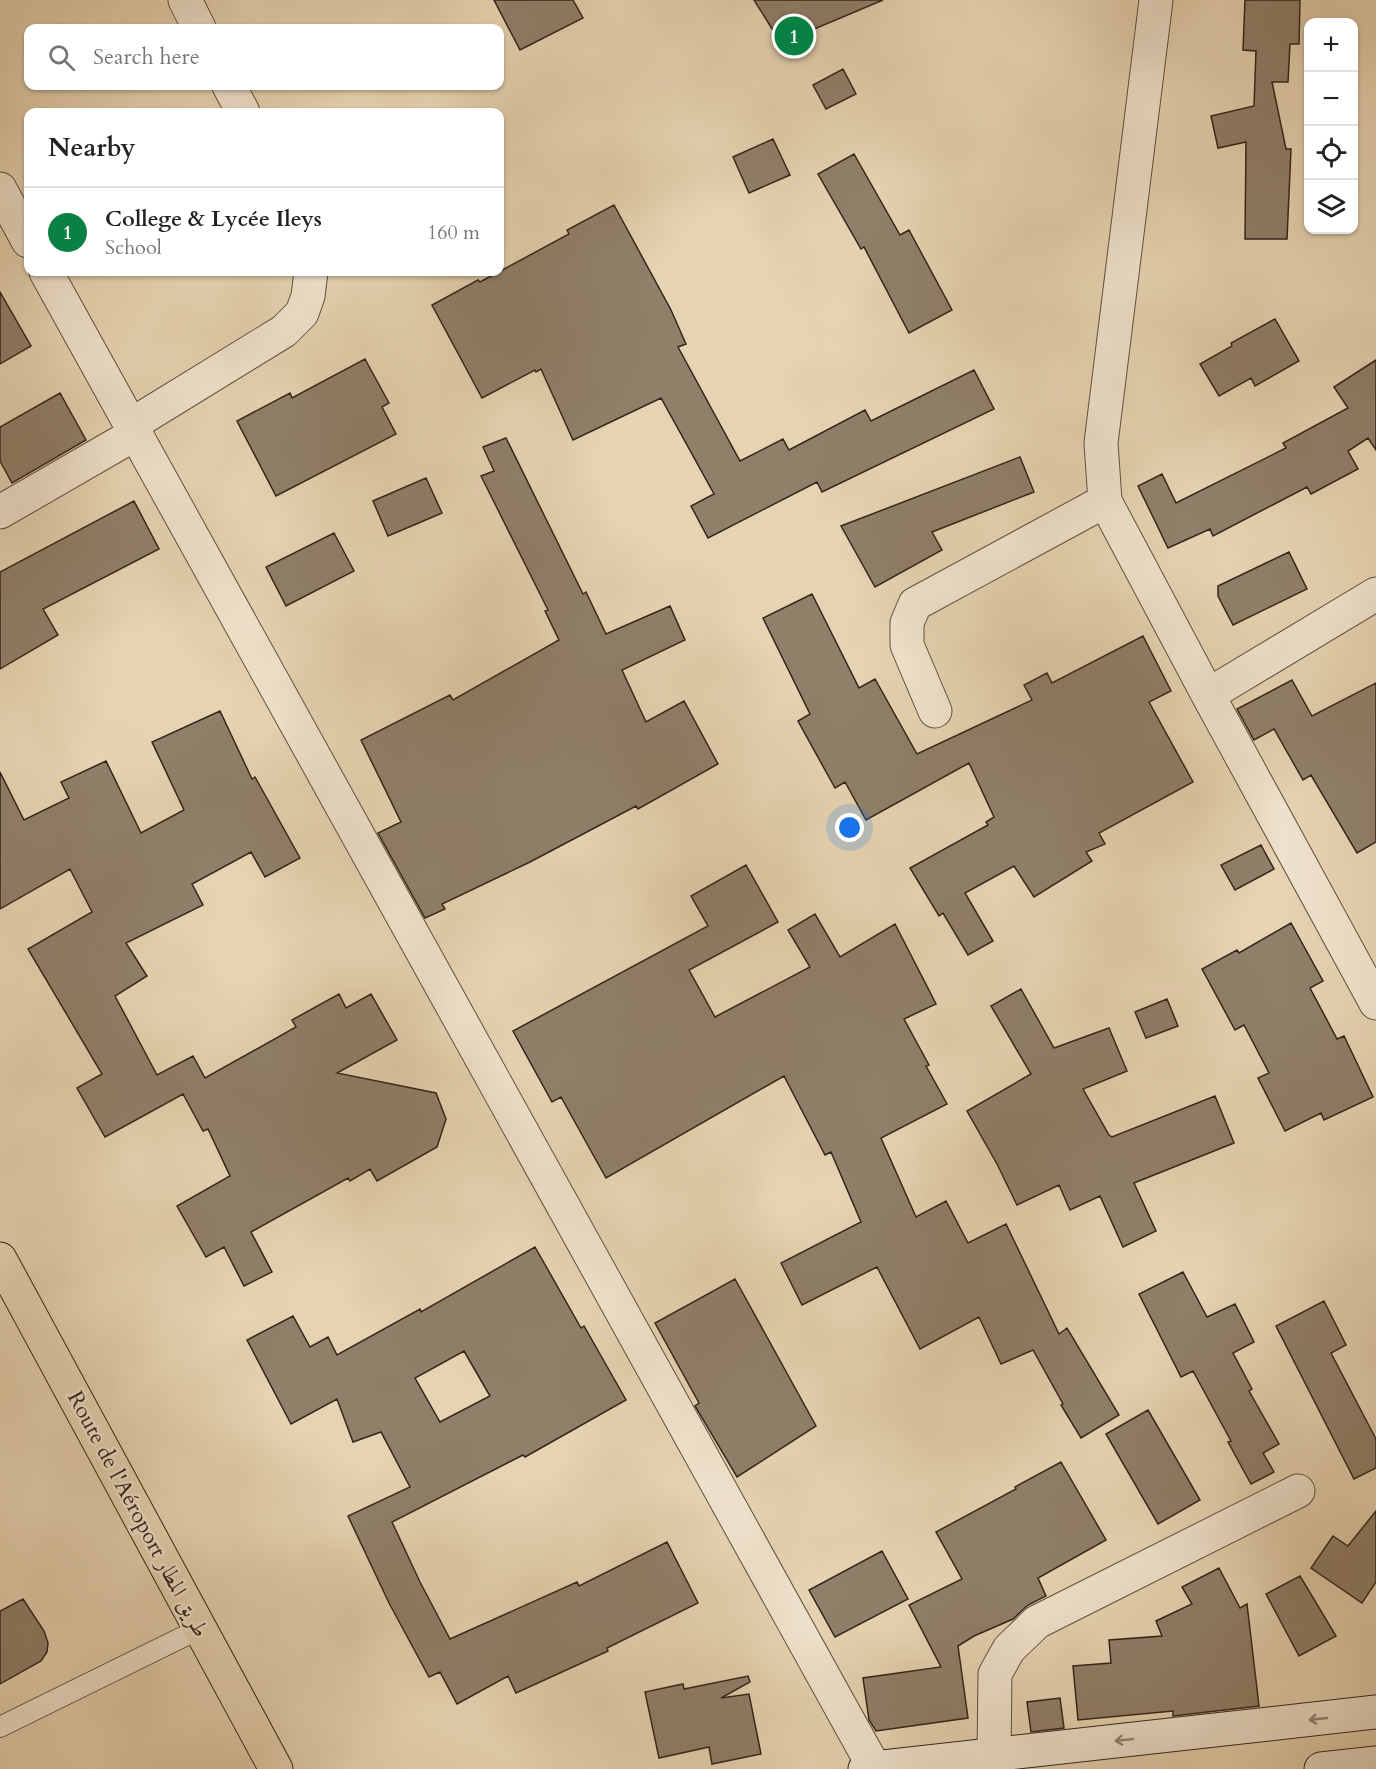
<!DOCTYPE html>
<html lang="en">
<head>
<meta charset="utf-8">
<style>
	:root { --surface:#fff; --page:#f6f6f6; --text:#222; --muted:#767676; --line:#e0e0e0; --accent:#0b8043 }
	body { margin:0; font-family:Cardo,Amiri,serif; background:var(--page); color:var(--text) }
	.controls { position:absolute; right:18px; top:18px; display:grid; overflow:hidden; border-radius:12px; box-shadow:0 2px 4px #0004 }
	.controls button { width:54px; height:54px; display:grid; place-items:center; padding:0; border:0; border-bottom:2px solid var(--line); background:var(--surface); color:var(--text); font:30px sans-serif }
	.you { position:absolute; left:850px; top:828px; width:21px; height:21px; margin:-15px; border:4px solid #fff; border-radius:50%; background:#1a73e8; box-shadow:0 0 0 9px #1a73e833 }
	.badge { display:grid; place-items:center; width:39px; height:39px; border-radius:50%; background:var(--accent); color:#fff; font-size:20px; font-weight:700 }
	.pin { position:absolute; translate:-50% -50%; border:3px solid #fff; box-shadow:0 2px 6px #0006 }
	.list { margin:0; padding:0; list-style:none }
	h2 { display:flex; justify-content:space-between; align-items:center; height:78px; margin:0; padding:0 24px; font-size:26px }
	h2 small { font-size:20px; font-weight:400; color:var(--muted) }
	.list li { display:grid; grid-template-columns:39px 1fr auto; gap:18px; align-items:center; box-sizing:border-box; height:90px; padding:0 24px; border-top:2px solid var(--line) }
	.list b { display:block; font-size:22px; white-space:nowrap }
	.list p { margin:0; font-size:20px; white-space:nowrap; color:var(--muted) }
	.list em { font-size:20px; font-style:normal; color:var(--muted) }
	.icon { flex:none; width:33px; height:33px; fill:none; stroke:currentColor; stroke-width:2; stroke-linecap:round; stroke-linejoin:round }
	.map { position:relative; flex:none; width:1376px; height:1769px; overflow:hidden }
	.search { position:absolute; background:var(--surface); box-shadow:0 2px 4px #0004; left:24px; top:24px; width:480px; height:66px; display:flex; align-items:center; gap:15px; box-sizing:border-box; padding:0 21px; border-radius:12px; color:var(--muted); font-size:22px }
	.panel { position:absolute; background:var(--surface); box-shadow:0 2px 4px #0004; left:24px; top:108px; width:480px; height:168px; border-radius:12px }
	.map>svg:first-child { display:block }
	.building { fill:#907f69; stroke:#32251c; stroke-width:1.5; fill-rule:evenodd }
	.lines { fill:none; stroke-linecap:round; stroke-linejoin:round }
	.lane-casing { stroke:#5f5041; stroke-width:22 }
	.street-casing { stroke:#5f5041; stroke-width:35 }
	.secondary-casing { stroke:#32251c; stroke-width:35 }
	.primary-casing { stroke:#32251c; stroke-width:35 }
	.lane { stroke:#efe2cc; stroke-width:20 }
	.street { stroke:#efe2cc; stroke-width:33 }
	.secondary { stroke:#efe2cc; stroke-width:33 }
	.primary { stroke:#e6d3b1; stroke-width:33 }
	.oneway { stroke:#908474 }
	.labels { text-anchor:middle; dominant-baseline:central; stroke-width:5; stroke-linejoin:round; paint-order:stroke }
	.street-label { font-size:22px; fill:#32251c; stroke:#efe2cc }
</style>
</head>
<body>
<div class="map">
<svg width="1376" height="1769" viewBox="0 0 1376 1769">
	<rect width="100%" height="100%" fill="#e6d3b1"/>
	<filter id="stains"><feTurbulence type="fractalNoise" baseFrequency=".00333" numOctaves="4"/><feColorMatrix values="0 0 0 0 .2 0 0 0 0 .09 0 0 0 0 .02 0 0 0 .5 -.17"/></filter>
	<radialGradient id="worn" r=".72"><stop offset=".6" stop-color="#630" stop-opacity="0"/><stop offset="1" stop-color="#630" stop-opacity=".3"/></radialGradient>
	<!-- building -->
	<path class="building" d="M494 0H573L583 18 520 50Z
		M754 0H883L781 43Z
		M1245 0H1300L1299 44H1290L1288 82H1272L1286 149H1291L1287 239H1245L1246 142 1218 148 1211 116 1254 106 1256 51 1243 50Z
		M843 69 856 94 826 109 813 85Z
		M773 139 790 175 749 193 733 157Z
		M854 154 900 235 909 230 952 310 909 333 864 247 861 249 818 174Z
		M614 205 671 310 686 344 678 347 740 461 783 439 789 450 865 410 871 421 974 370 994 409 822 492 817 482 708 538 691 506 714 494 661 398 573 440 541 369 536 372 535 370 482 398 432 305 478 280 480 282 569 234 567 230Z
		M0 292 31 346 0 364Z
		M1275 319 1299 361 1255 386 1251 378 1219 396 1200 364 1232 346 1231 343Z
		M365 359 389 403 382 407 396 434 276 496 237 421 290 393 292 398Z
		M1376 360V450L1368 438 1348 451 1358 469 1311 494 1307 487 1213 536 1210 529 1168 548 1138 486 1162 474 1176 503 1286 448 1283 443 1348 408 1334 387Z
		M60 393 86 440 12 483 0 461V427Z
		M506 438 583 594 586 592 606 634 670 606 685 640 622 670 646 722 684 701 718 764 638 809 636 806 530 862 442 904 445 909 425 918 378 833 401 822 361 740 450 695 453 700 559 640 545 611 548 610 481 476 494 471 483 447Z
		M1020 457 1034 492 932 532 942 550 875 587 841 526Z
		M426 478 442 513 388 536 373 501Z
		M134 501 159 549 43 609 58 635 0 669V572Z
		M334 533 354 571 286 606 266 567Z
		M1289 552 1307 589 1233 625 1218 596V586Z
		M812 594 859 688 875 679 917 754 1032 700 1024 685 1047 673 1052 683 1143 636 1171 691 1149 702 1193 782 1099 833 1105 844 1086 852 1092 861 1034 897 1014 866 965 893 993 941 968 955 943 913 939 916 910 868 988 825 986 822 994 817 969 763 866 820 845 782 835 788 798 721 810 714 763 618Z
		M1292 680 1312 716 1376 683V842L1357 853 1311 775 1303 780 1274 729 1254 740 1237 709Z
		M220 711 252 779 255 777 300 858 265 877 251 852 192 884 203 905 126 943 147 976 115 996 157 1075 193 1056 205 1078 296 1027 292 1020 339 994 346 1008 371 994 397 1040 337 1073 436 1093 446 1119 437 1147 377 1181 370 1169 350 1181 348 1178 251 1232 272 1272 244 1286 224 1247 206 1257 177 1206 230 1176 208 1129 203 1131 183 1094 105 1137 77 1088 102 1074 28 949 92 912 70 869 0 909V772L24 820 69 798 61 782 106 761 141 833 184 810 152 742Z
		M1261 845 1274 869 1235 890 1221 865Z
		M746 865 778 922 689 970 715 1017 810 967 788 930 815 914 840 957 895 924 936 1004 904 1019 929 1065 926 1066 947 1104 881 1138 916 1217 946 1201 968 1243 1006 1224 1059 1334 1067 1328 1119 1415 1081 1438 1061 1405 1063 1404 1033 1350 1001 1364 979 1317 920 1349 877 1267 802 1305 781 1263 861 1222 831 1152 825 1155 784 1076 606 1178 561 1097 552 1102 513 1031 708 926 691 896Z
		M1291 923 1323 981 1310 988 1337 1039 1344 1036 1373 1097 1324 1120 1321 1113 1285 1131 1258 1078 1269 1073 1244 1025 1235 1030 1202 969 1237 950 1239 953Z
		M1021 989 1054 1048 1109 1028 1127 1071 1083 1089 1109 1135 1112 1137 1215 1096 1234 1143 1134 1183 1156 1231 1123 1247 1100 1196 1070 1210 1059 1185 1017 1205 997 1164 967 1111 1031 1074 991 1006Z
		M1167 999 1178 1026 1146 1038 1135 1012Z
		M535 1247 581 1328 584 1326 626 1400 525 1457 523 1455 392 1522 420 1582 450 1639 577 1582 579 1586 667 1542 698 1603 607 1648 608 1651 516 1693 508 1676 457 1704 440 1672 429 1677 389 1603 348 1516 410 1487 381 1432 353 1442 337 1399 291 1424 247 1340 293 1316 310 1347 328 1337 337 1355 420 1309 421 1312ZM464 1351 490 1396 440 1422 415 1378Z
		M1183 1272 1207 1317 1235 1304 1254 1342 1233 1353 1252 1389 1249 1391 1279 1444 1263 1453 1274 1472 1251 1484 1228 1442 1231 1441 1193 1371 1181 1377 1139 1294Z
		M735 1279 816 1426 737 1477 695 1406 699 1403 655 1323Z
		M1324 1301 1346 1345 1331 1353 1376 1439V1468L1354 1479 1276 1326Z
		M1148 1410 1200 1500 1158 1524 1106 1434Z
		M1061 1462 1106 1540 1038 1578 1046 1596 1028 1605 1013 1619 974 1636 958 1646 968 1718 876 1731 869 1720 863 1678 941 1667 909 1605 962 1579 936 1532 1016 1489 1015 1487Z
		M1376 1511V1582L1362 1603 1311 1568 1333 1536 1348 1546Z
		M882 1551 908 1599 835 1637 809 1590Z
		M1219 1568 1240 1608 1247 1604 1259 1706 1173 1716V1711L1078 1720 1073 1666 1111 1663 1109 1640 1162 1636 1156 1621 1192 1604 1182 1587Z
		M1300 1576 1336 1636 1299 1656 1266 1594Z
		M23 1599 44 1631 48 1643 47 1652 41 1661 0 1684V1611Z
		M748 1676 750 1682 721 1698 749 1694 761 1754 712 1764 709 1747 659 1758 645 1692 683 1684 684 1689Z
		M1060 1698 1064 1728 1031 1732 1027 1702Z"/>
	<g class="lines">
		<!-- lane casing -->
		<g class="lane-casing">
			<path id="lane" d="M0 1727 199 1629"/>
		</g>
		<!-- street casing -->
		<g class="street-casing">
			<path id="street" d="M185 0 199 28
				M1156 0 1101 443 1105 501 1208 695 1376 1003
				M229 86 243 112
				M0 189 28 241
				M46 272 875 1769
				M131 425 284 331 302 313 308 296 311 272
				M0 512 135 434
				M1208 695 1376 594
				M935 711 907 645V623L915 604 1105 501
				M994 1755 995 1674 1009 1649 1037 1622 1298 1491"/>
		</g>
		<!-- secondary casing -->
		<g class="secondary-casing">
			<path id="secondary" d="M865 1769 1376 1712
				M1321 1769 1376 1763"/>
		</g>
		<!-- primary casing -->
		<g class="primary-casing">
			<path id="primary" d="M0 1259 276 1769"/>
		</g>
		<!-- lane -->
		<use href="#lane" class="lane"/>
		<!-- street -->
		<use href="#street" class="street"/>
		<!-- secondary -->
		<use href="#secondary" class="secondary"/>
		<!-- primary -->
		<use href="#primary" class="primary"/>
	</g>
	<!-- one-way arrows -->
	<defs><path id="oneway-shaft" d="M-6 0H5M1.5-3L5.5 0L1.5 3" fill="none" stroke-width="1.6" stroke-linecap="round" stroke-linejoin="round" transform="scale(1.5)"/></defs>
	<g class="oneway">
		<use href="#oneway-shaft" transform="translate(1318 1719) rotate(174)"/>
		<use href="#oneway-shaft" transform="translate(1124 1740) rotate(174)"/>
	</g>
	<g class="labels">
		<!-- street labels -->
		<g class="street-label">
			<text transform="translate(138 1514) rotate(62)">Route de l'Aéroport طريق المطار</text>
		</g>
	</g>
	<rect width="100%" height="100%" filter="url(#stains)"/>
	<rect width="100%" height="100%" fill="url(#worn)"/>
</svg>
<div class="controls">
<button>+</button>
<button>−</button>
<button><svg class="icon" aria-label="locate" viewBox="0 0 24 24"><circle cx="12" cy="12" r="6"/><path d="M12 2v4M12 18v4M2 12h4M18 12h4"/></svg></button>
<button><svg class="icon" aria-label="layers" viewBox="0 0 24 24"><path d="M12 4l9 5-9 5-9-5zM3 14l9 5 9-5"/></svg></button>
</div>
<div class="you"></div>
<div class="pin badge" style="left:794px;top:36px">1</div>
<div class="search"><svg class="icon" aria-label="search" viewBox="0 0 24 24"><circle cx="10" cy="10" r="6"/><path d="M15 15l6 6"/></svg>Search here</div>
<section class="panel">
<h2>Nearby<small></small></h2>
<ul class="list">
<li><span class="badge">1</span><div><b>College &amp; Lycée Ileys</b><p>School</p></div><em>160 m</em></li>
</ul>
</section>
</div>
</body>
</html>
